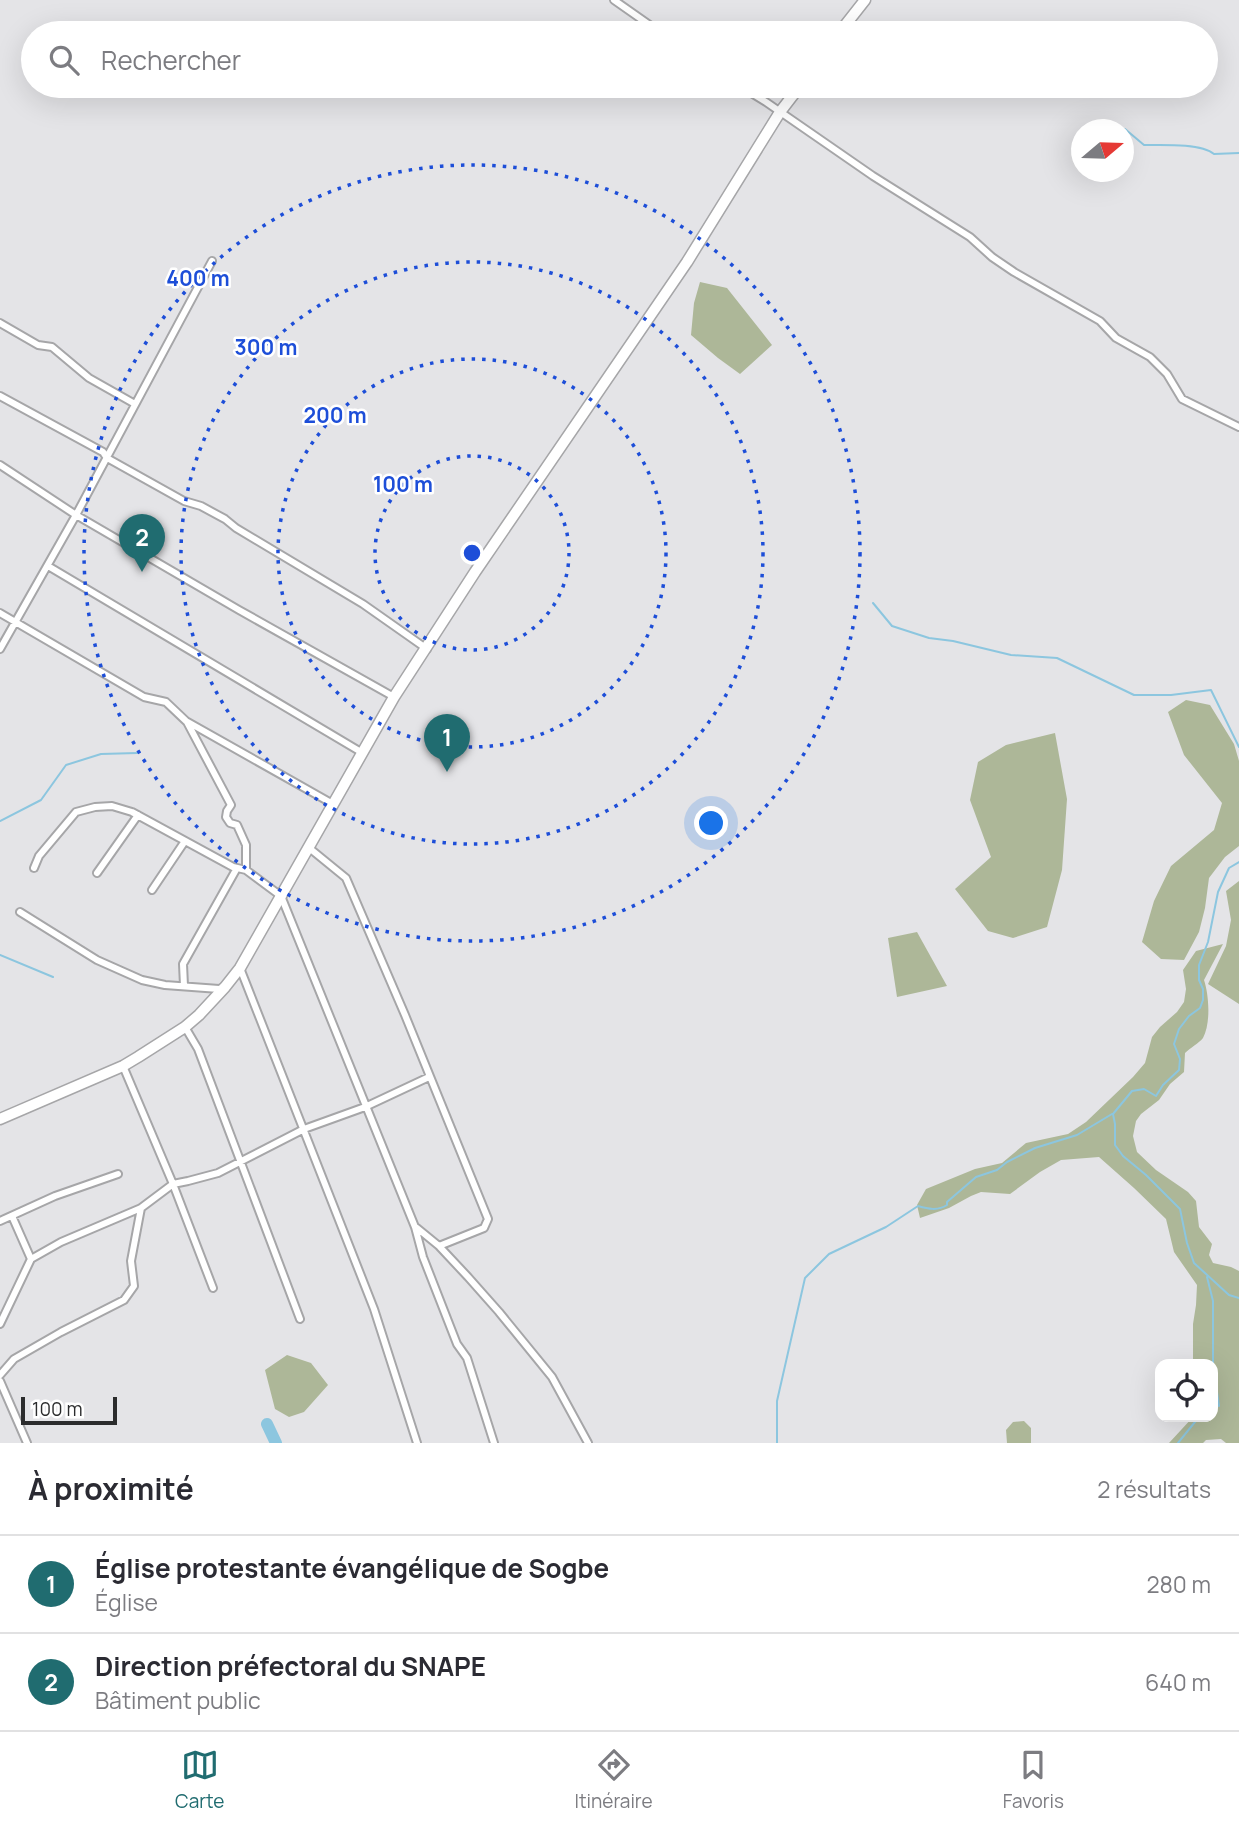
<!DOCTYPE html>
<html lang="fr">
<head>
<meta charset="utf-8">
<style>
	:root { --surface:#fff; --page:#f7f7f7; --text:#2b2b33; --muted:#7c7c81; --line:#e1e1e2; --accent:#206c70 }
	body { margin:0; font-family:Manrope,sans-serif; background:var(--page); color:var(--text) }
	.controls { position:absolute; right:21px; bottom:21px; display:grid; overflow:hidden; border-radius:14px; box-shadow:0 7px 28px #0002 }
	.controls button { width:63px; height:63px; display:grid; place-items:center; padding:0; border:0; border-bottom:2px solid var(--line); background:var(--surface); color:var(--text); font:35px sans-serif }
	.compass { position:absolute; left:1071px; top:119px; width:63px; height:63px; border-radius:50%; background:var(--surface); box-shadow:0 7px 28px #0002; rotate:71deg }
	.scale { position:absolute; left:21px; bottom:18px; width:96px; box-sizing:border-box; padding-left:7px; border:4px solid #2b2c2d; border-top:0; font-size:19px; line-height:24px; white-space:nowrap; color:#2b2c2d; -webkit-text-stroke:5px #fff; paint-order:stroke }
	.you { position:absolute; left:712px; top:824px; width:24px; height:24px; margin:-18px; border:5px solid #fff; border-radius:50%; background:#1a73e8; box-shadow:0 0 0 10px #1a73e833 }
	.badge { display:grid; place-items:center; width:46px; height:46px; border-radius:50%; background:var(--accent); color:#fff; font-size:23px; font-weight:700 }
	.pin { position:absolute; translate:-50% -58px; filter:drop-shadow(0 2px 4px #0008) }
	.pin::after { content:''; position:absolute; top:37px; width:24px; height:21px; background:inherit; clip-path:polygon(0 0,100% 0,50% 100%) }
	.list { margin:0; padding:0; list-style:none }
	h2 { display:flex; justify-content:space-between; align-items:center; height:91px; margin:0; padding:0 28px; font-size:30px }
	h2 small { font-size:23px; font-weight:400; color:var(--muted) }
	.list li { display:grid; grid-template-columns:46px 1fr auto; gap:21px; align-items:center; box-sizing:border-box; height:98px; padding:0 28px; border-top:2px solid var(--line) }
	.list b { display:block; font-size:26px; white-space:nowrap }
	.list p { margin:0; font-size:23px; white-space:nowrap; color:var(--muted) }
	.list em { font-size:23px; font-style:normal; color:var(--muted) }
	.icon { flex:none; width:38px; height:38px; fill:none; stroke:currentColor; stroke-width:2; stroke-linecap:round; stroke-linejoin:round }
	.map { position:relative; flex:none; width:1239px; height:1443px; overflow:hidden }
	.search { position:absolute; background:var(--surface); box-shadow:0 7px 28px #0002; left:21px; right:21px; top:21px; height:77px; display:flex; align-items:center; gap:18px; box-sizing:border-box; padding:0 24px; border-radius:38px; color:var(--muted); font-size:26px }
	.sheet { height:287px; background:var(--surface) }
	nav { display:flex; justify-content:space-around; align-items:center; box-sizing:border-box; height:98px; border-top:2px solid var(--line); background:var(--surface); font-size:19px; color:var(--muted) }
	nav a { display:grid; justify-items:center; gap:4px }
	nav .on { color:var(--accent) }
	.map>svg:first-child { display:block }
	.green { fill:#adb798 }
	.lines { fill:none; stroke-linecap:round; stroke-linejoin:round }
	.stream { stroke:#8cc6df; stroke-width:2 }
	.river { stroke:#8cc6df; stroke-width:12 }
	.minor-casing { stroke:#a6a6a8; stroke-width:10 }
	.trunk-casing { stroke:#a6a6a8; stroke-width:13 }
	.minor { stroke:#fff; stroke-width:6 }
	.trunk { stroke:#fff; stroke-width:10 }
	.ring { fill:none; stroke:#1d4ed8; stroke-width:3.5; stroke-dasharray:3.5 7 }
	.centre { fill:#1d4ed8; stroke:#fff; stroke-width:3.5 }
	.ring-label { font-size:21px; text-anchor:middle; font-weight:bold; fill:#1d4ed8; stroke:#fff; stroke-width:5; stroke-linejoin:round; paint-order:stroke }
</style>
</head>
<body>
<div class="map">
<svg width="1239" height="1443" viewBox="0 0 1239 1443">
	<rect width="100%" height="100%" fill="#e4e4e7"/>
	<!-- green -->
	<path class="green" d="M700 282 727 288 772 345 740 374 718 358 691 335 694 303Z
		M1186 700 1210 705 1234 744 1239 761V846L1225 857 1209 878 1205 908 1199 932 1184 960 1161 959 1142 942 1154 901 1171 866 1214 830 1222 803 1184 755 1168 712Z
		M1055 733 1067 799 1062 870 1047 927 1013 938 988 931 955 889 991 857 970 800 978 762 1006 745Z
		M1239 881V1004L1208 984 1226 946 1231 920 1226 891Z
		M917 932 947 986 897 997 888 938Z
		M1223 944 1204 980C1209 995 1211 1023 1203 1038 1199 1043 1190 1048 1185 1053L1184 1072 1170 1084 1159 1100 1141 1114 1136 1121 1133 1136 1137 1152 1156 1170 1188 1192 1196 1201 1199 1227 1212 1244 1209 1255 1213 1263 1231 1267 1239 1271V1443H1226L1221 1439 1206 1440 1203 1443H1169L1193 1417H1213V1364H1193V1324L1196 1305 1197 1285 1174 1252 1166 1219 1134 1188 1099 1157 1061 1160 1040 1172 1010 1194 981 1192 971 1196 949 1208 920 1218 917 1205 926 1189 975 1169 1002 1163 1026 1143 1068 1134 1086 1122 1133 1077 1145 1063 1152 1037 1160 1027 1177 1012 1184 1002 1186 989 1183 970 1196 951Z
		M287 1355 311 1363 328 1385 304 1412 289 1417 275 1409 265 1370Z
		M1024 1421 1031 1428V1443H1007L1006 1430 1013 1422Z"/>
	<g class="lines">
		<!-- stream -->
		<path class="stream" d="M1125 129 1144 145C1161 145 1201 143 1214 154L1239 153
			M873 603 892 626 929 638 953 641 1011 655 1057 658 1134 695H1171L1211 690 1239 747
			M0 821 41 800 66 765 101 754 137 753
			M1239 862 1229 868 1218 892 1208 942 1199 965V980L1203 989V1000L1200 1008 1189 1016 1179 1029 1174 1044 1180 1059 1179 1070 1163 1085 1156 1096 1144 1089 1132 1091 1113 1114 1115 1124V1145L1123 1156 1146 1175 1180 1209 1187 1243 1194 1263 1229 1295 1239 1298
			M0 955 53 977
			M1207 1277 1213 1301V1377
			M1214 1371 1219 1406
			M777 1443V1401L805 1278 829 1254 886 1227 918 1206C928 1209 938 1211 947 1205V1202L976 1177 997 1170 1007 1162 1035 1148 1077 1135 1112 1114
			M1178 1443 1199 1417"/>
		<!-- river -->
		<path class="river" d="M267 1424 276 1443"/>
		<!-- minor casing -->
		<g class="minor-casing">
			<path id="minor" d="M614 0 661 33
				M740 86 766 102 873 176 970 237 992 257 1014 272 1100 321 1116 338 1150 357 1167 374 1182 399 1239 427
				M0 323 38 345 52 347 89 378 135 404
				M0 396 103 452 107 458 184 501 201 506 225 519 236 528 363 604 427 649
				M0 465 76 515 239 610 394 697
				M48 566 361 752
				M0 613 144 697 166 702 186 721 333 804
				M0 649 76 515 212 261
				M187 722 231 805 227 811 226 817 230 823 237 825 246 845V870
				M308 847 346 878 405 1015 488 1219 484 1228 439 1246
				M34 868 39 856 76 812 95 807 112 806 132 812 233 867 246 870 281 896 415 1227 423 1257 457 1344 467 1358 494 1443
				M97 873 138 815
				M152 890 185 841
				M20 912 97 960 142 980 165 985 219 989 224 988
				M240 968 374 1309 417 1443
				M184 986 183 964 237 868
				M185 1027 198 1049 300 1319
				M123 1066 173 1184 213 1288
				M12 1216 31 1259
				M0 1221 55 1196 118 1174
				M417 1228 439 1246 468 1277 499 1312 552 1377 588 1443
				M0 1324 31 1259 61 1242 141 1208 173 1184 188 1181 218 1173 304 1129 365 1107 429 1077
				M0 1375 14 1359 61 1332 124 1300 134 1286 131 1261 141 1208
				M0 1381 27 1443"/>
		</g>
		<!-- trunk casing -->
		<g class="trunk-casing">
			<path id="trunk" d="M839 33 865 0
				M0 1119 123 1066 138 1057 185 1027 199 1015 225 987 240 968 394 697 475 572 687 262 780 112 800 86"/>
		</g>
		<!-- minor -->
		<use href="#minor" class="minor"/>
		<!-- trunk -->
		<use href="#trunk" class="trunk"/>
	</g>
	<!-- distance rings -->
	<g class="ring">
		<circle cx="472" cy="553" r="97"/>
		<circle cx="472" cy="553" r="194"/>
		<circle cx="472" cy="553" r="291"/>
		<circle cx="472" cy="553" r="388"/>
	</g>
	<circle cx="472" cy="553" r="10" class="centre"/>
	<g class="ring-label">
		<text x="198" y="286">400 m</text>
		<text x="266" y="355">300 m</text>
		<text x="335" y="423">200 m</text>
		<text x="403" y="492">100 m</text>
	</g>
</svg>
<div class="controls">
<button><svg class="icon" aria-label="locate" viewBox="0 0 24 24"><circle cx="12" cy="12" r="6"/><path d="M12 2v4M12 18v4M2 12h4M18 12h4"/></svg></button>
</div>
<svg class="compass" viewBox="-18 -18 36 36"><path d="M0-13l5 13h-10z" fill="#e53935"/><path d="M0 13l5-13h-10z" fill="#7c7c81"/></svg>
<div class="scale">100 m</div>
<div class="you"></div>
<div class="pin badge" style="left:447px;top:772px">1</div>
<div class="pin badge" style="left:142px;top:572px">2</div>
<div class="search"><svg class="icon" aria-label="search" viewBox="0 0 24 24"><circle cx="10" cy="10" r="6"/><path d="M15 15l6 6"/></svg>Rechercher</div>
</div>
<section class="sheet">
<h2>À proximité<small>2 résultats</small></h2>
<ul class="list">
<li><span class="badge">1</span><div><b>Église protestante évangélique de Sogbe</b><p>Église</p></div><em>280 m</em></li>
<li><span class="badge">2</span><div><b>Direction préfectoral du SNAPE</b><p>Bâtiment public</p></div><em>640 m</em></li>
</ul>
</section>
<nav>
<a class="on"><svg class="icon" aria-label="map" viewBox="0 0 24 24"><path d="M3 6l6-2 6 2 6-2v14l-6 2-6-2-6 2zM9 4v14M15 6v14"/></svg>Carte</a>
<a><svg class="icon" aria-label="directions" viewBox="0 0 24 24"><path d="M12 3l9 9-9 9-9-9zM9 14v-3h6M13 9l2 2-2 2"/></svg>Itinéraire</a>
<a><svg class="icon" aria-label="saved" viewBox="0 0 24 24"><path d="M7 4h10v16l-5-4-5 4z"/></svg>Favoris</a>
</nav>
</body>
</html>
